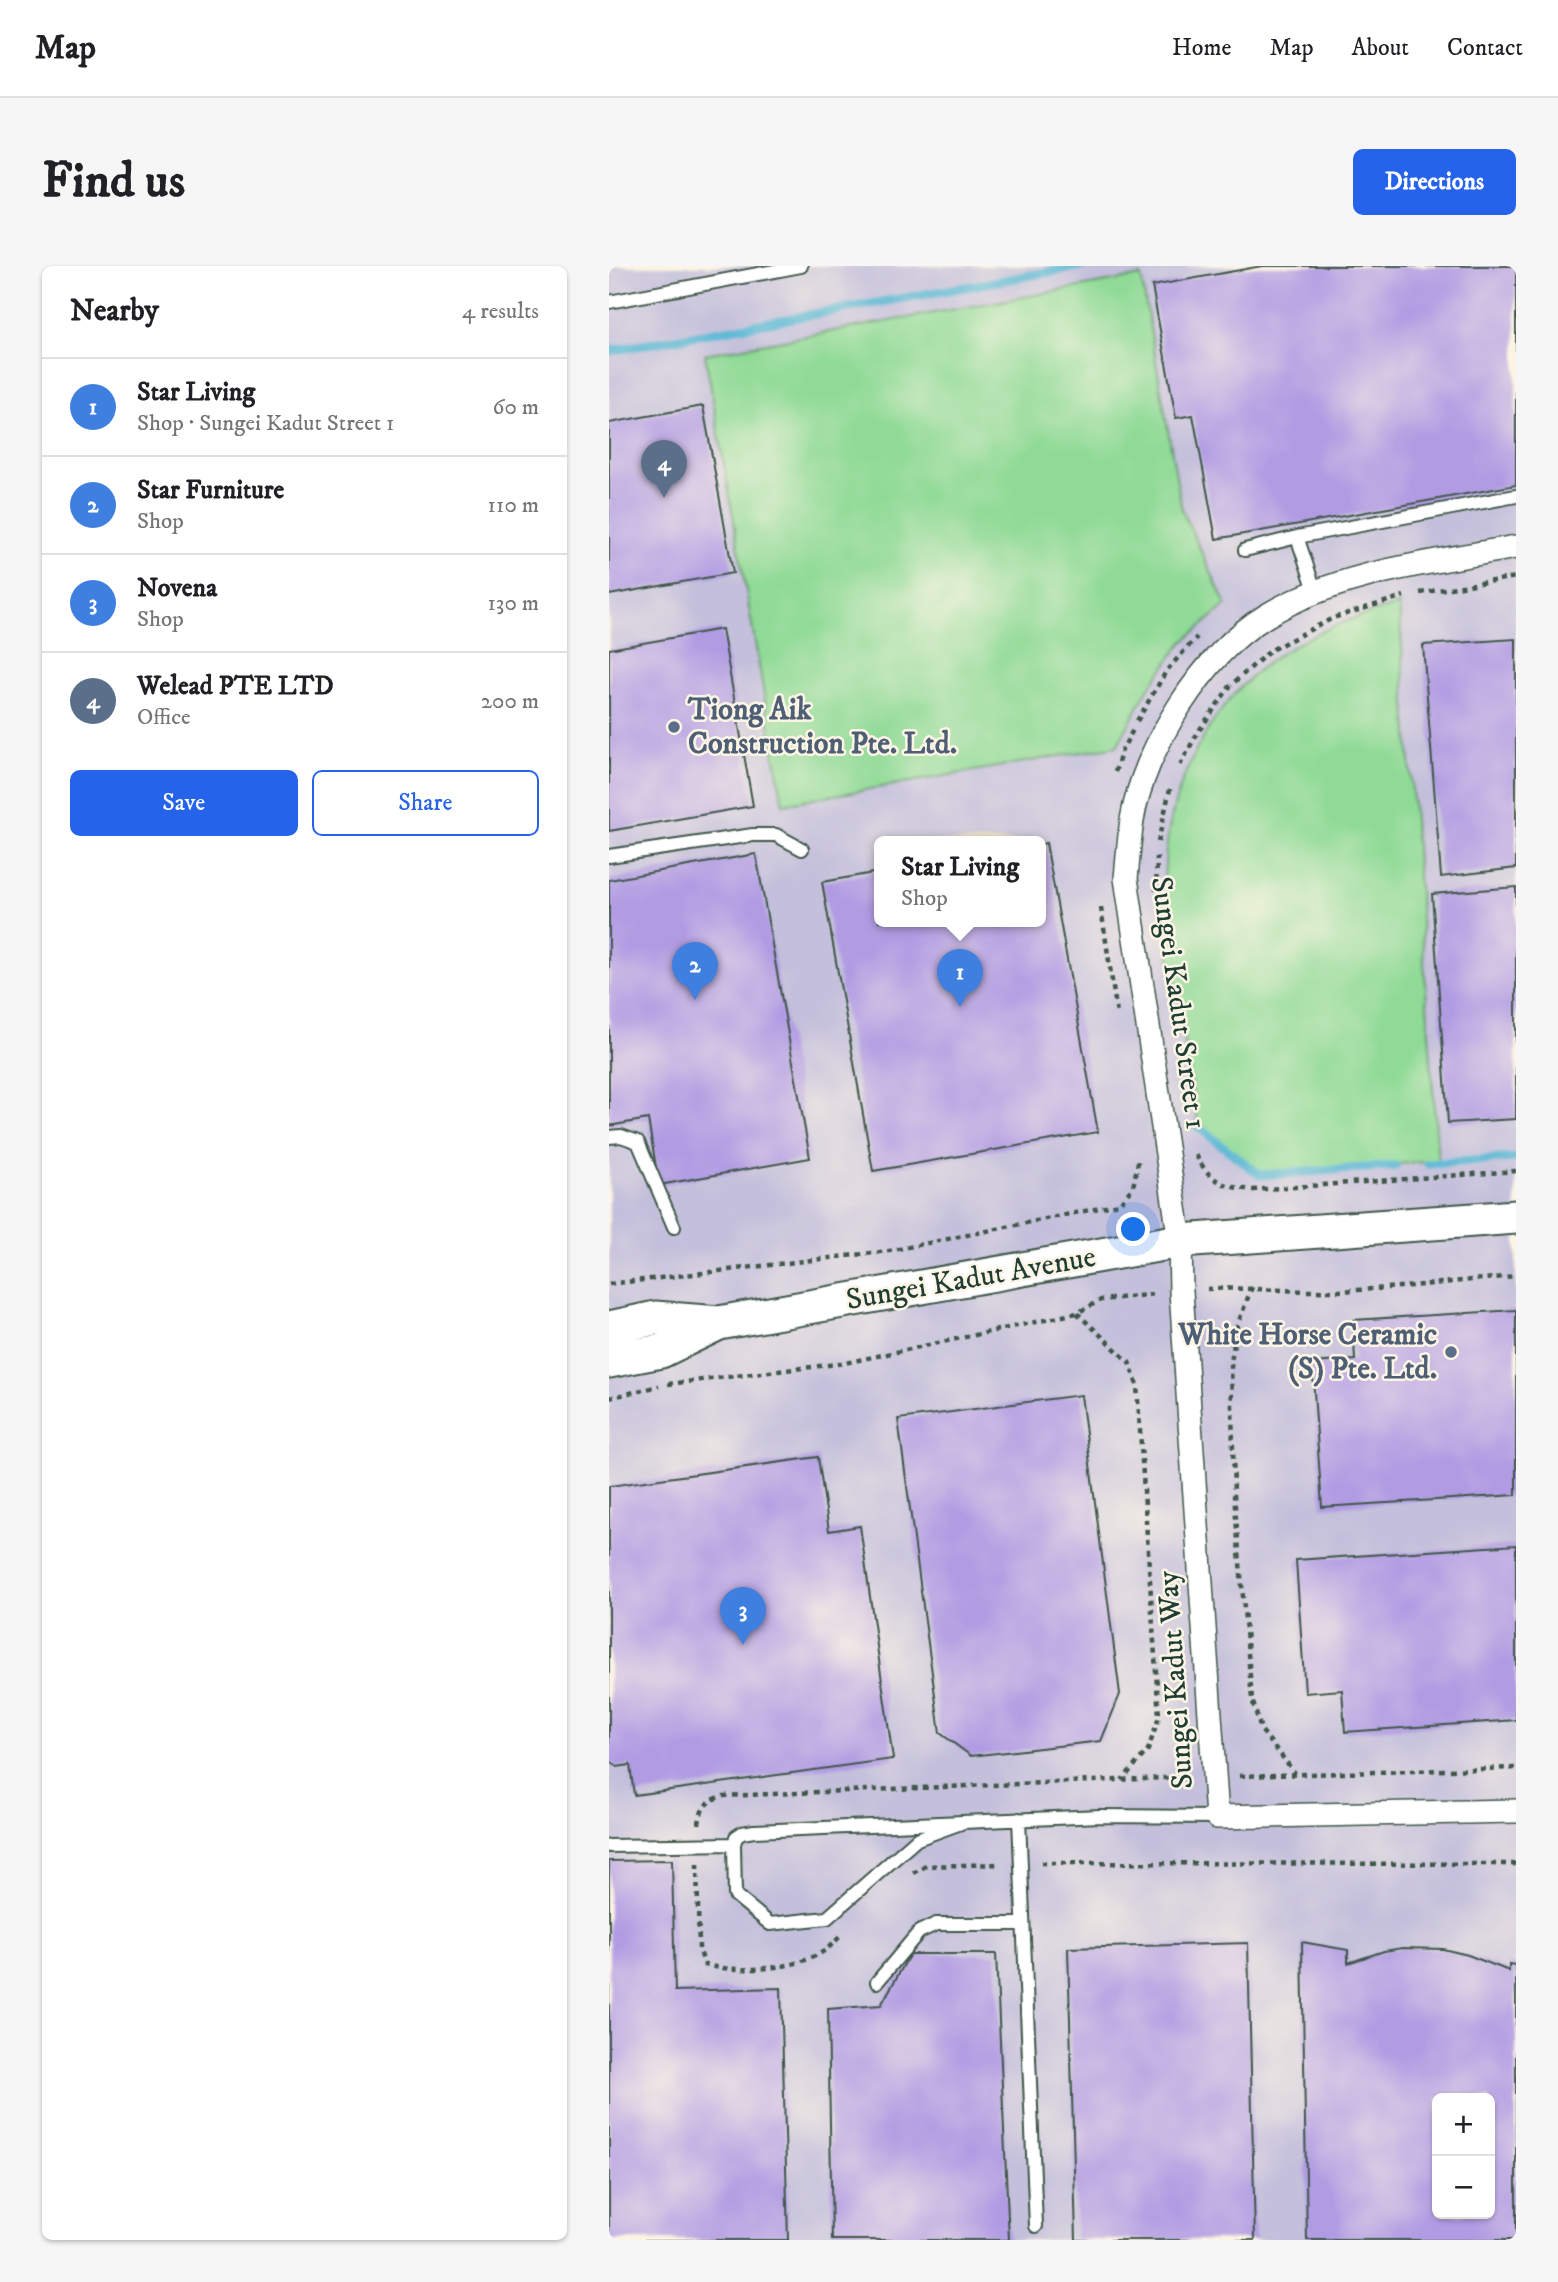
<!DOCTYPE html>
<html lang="en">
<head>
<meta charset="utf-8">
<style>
	:root { --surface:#fff; --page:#f6f6f6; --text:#202124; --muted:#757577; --line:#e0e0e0; --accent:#2563eb }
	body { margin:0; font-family:"IM FELL DW Pica",serif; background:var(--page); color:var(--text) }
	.controls { position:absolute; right:21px; bottom:21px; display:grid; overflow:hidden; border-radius:10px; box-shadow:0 2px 5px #0004 }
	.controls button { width:63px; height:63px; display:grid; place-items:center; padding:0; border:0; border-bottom:2px solid var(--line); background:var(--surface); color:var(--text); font:35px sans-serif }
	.you { position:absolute; left:525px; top:964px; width:24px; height:24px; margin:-18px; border:5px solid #fff; border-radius:50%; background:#1a73e8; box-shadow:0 0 0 10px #1a73e833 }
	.badge { display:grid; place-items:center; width:46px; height:46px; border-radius:50%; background:var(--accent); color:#fff; font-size:23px; font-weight:700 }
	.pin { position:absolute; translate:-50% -58px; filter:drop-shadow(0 2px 4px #0008) }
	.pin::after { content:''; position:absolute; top:37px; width:24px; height:21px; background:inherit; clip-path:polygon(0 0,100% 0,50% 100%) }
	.popup { position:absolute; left:265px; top:570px; width:172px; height:91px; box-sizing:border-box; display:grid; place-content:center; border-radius:10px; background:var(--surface); filter:drop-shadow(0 2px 5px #0005); font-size:23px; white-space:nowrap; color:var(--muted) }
	.popup b { font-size:26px; color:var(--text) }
	.popup::after { content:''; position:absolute; left:50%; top:100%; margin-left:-14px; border:14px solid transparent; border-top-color:var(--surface) }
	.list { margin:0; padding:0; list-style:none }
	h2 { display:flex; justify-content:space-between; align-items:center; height:91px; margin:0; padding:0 28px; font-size:30px }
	h2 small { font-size:23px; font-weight:400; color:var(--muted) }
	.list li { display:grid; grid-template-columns:46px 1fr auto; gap:21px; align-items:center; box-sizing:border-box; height:98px; padding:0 28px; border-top:2px solid var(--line) }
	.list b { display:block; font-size:26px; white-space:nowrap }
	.list p { margin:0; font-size:23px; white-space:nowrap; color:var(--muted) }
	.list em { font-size:23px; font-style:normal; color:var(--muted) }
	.actions { display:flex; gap:14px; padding:21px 28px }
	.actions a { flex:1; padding:16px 0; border:2px solid var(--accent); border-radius:10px; text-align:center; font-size:24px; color:var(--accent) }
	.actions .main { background:var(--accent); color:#fff }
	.map { position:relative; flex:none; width:907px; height:1974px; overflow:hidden; border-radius:10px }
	header { display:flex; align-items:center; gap:42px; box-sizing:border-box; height:98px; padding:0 35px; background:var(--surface); border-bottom:2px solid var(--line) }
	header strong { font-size:33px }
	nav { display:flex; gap:38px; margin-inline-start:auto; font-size:24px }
	.intro { display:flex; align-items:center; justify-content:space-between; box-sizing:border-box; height:168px; padding:0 42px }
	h1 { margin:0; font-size:49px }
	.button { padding:18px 32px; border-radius:10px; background:var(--accent); color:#fff; font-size:24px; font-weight:700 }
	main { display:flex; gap:42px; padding:0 42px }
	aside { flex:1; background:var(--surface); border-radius:10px; box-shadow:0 2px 5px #0004 }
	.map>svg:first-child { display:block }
	.industrial { fill:#c4c0db; fill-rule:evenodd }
	.green { fill:#8fda96; stroke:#578c65; stroke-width:2 }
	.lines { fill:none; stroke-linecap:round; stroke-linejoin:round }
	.stream { stroke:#56b6d5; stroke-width:9 }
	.building { fill:#b19ce3; fill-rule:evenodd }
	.lane-casing { stroke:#3f564a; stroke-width:16 }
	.street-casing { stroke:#3f564a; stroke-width:26 }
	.secondary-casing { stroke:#3f564a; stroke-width:37 }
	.path { stroke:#3f564a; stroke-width:4.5; stroke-dasharray:5 5; stroke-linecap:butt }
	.lane { stroke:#fff; stroke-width:12 }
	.street { stroke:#fff; stroke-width:23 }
	.secondary { stroke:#fff; stroke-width:33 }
	.service-dot { fill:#5c6f8a; stroke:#fcf5e5; stroke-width:2.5 }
	.labels { text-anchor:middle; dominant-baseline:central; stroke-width:5; stroke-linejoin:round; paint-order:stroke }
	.service-label { font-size:30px; font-weight:bold; fill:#4e5e75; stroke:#fcf5e5; text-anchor:start }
	.street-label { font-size:30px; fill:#1f3d34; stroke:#fcf5e5 }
</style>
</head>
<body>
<header>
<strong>Map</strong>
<nav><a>Home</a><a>Map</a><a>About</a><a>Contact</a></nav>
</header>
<div class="intro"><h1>Find us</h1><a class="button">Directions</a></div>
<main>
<aside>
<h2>Nearby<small>4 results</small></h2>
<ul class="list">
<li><span class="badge" style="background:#3f7fe0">1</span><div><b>Star Living</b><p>Shop · Sungei Kadut Street 1</p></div><em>60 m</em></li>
<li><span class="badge" style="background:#3f7fe0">2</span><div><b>Star Furniture</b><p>Shop</p></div><em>110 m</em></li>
<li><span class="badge" style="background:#3f7fe0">3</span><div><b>Novena</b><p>Shop</p></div><em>130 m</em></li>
<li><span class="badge" style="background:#5c6f8a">4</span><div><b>Welead PTE LTD</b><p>Office</p></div><em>200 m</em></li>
</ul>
<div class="actions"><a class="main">Save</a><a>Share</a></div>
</aside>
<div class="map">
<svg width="907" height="1974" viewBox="0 0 907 1974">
	<rect width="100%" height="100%" fill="#fcf5e5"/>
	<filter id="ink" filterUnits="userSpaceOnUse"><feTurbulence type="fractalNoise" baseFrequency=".0143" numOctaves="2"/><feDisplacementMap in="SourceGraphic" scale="14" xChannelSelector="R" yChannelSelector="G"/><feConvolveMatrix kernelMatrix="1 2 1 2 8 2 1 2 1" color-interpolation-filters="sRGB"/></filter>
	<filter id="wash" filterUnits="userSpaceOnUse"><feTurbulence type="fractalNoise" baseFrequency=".00686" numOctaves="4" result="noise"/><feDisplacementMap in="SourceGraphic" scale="28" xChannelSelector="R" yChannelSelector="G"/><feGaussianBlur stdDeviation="1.57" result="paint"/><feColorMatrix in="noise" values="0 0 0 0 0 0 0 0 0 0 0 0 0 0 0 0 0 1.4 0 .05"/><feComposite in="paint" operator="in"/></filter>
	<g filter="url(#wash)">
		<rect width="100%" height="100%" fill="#f4e4c9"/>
		<!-- industrial -->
		<path class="industrial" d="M0 0H907V1974H0ZM270 575H432V655H270ZM828 1832H881V1948H828Z"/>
		<!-- green -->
		<path class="green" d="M532 10 573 244 617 339 573 377 539 423 508 480 174 538 96 88Z
			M790 339 829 895 652 908 589 857 557 667C550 584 560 520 608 450 628 422 655 396 686 379 719 360 753 349 790 339Z"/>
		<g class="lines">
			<!-- stream -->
			<path class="stream" d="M0 85 473 0
				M588 860 651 909 786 900
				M819 898 907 892"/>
		</g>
		<g id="blocks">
			<!-- building -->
			<path class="building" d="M653 0H907V219L607 273 584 149 567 152 543 20Z
				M94 140 124 307 0 329V157Z
				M113 363 144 540 0 565V383Z
				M907 373V602L832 611 814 379Z
				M437 577 489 866 264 905 213 616 270 606V655H432V578Z
				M147 588 201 892 50 919 39 853 0 860V614Z
				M907 621V853L839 857 823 628Z
				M907 1044V1229L713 1241 703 1097 746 1094 744 1054Z
				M472 1129 511 1428 492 1475 362 1490 331 1467 289 1153Z
				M209 1191 220 1265 251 1260 284 1493 25 1529 21 1499 8 1501 0 1494V1220Z
				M907 1279V1454L736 1466 733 1424 696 1427 687 1294Z
				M63 1594 66 1725 172 1722 179 1974H0V1595Z
				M693 1676 739 1684V1697L775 1685 794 1682 834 1683 859 1689 900 1705V1698L907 1699V1974H698ZM828 1832H881V1948H828Z
				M639 1677 646 1974H467L459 1682Z
				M301 1688H387L400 1974H223L219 1743 272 1739Z"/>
		</g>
	</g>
	<g filter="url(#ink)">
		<use href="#blocks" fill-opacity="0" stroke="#3f564a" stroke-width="2"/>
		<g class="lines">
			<!-- lane casing -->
			<g class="lane-casing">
				<path id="lane" d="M0 36 192 0
					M688 271 707 327
					M636 284 688 271 907 230
					M0 590 144 569H167L193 583
					M0 871 12 870 29 876 65 961
					M410 1553 427 1960
					M352 1557 308 1573 218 1652 161 1658 126 1629 125 1578 127 1571 133 1567 145 1565 491 1550 608 1551
					M0 1580 125 1578
					M268 1716 310 1666 327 1658H414"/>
			</g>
			<!-- street casing -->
			<g class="street-casing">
				<path id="street" d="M907 281C825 296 730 306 657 350 594 388 535 482 523 554 520 573 519 593 517 612L571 975 572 1025 608 1551 907 1545"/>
			</g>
			<!-- secondary casing -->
			<g class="secondary-casing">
				<path id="secondary" d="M0 1062 46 1052 110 1057 571 975 907 951
					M0 1095 52 1085 108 1058"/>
			</g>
			<!-- path -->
			<path class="path" d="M811 327 907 311
				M528 455 558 404 588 371
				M571 499 589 466 622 419 662 384 724 352 795 330
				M506 506 513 484 525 462
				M549 576 561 523
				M547 625 548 591
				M492 642 508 748
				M587 889C601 916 615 921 644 924L907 905
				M0 1018 280 985 510 938 524 921 530 891
				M643 1021 628 1060 622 1096 625 1229 643 1433 652 1464 686 1507
				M598 1023C641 1021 683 1026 726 1025 786 1023 847 1015 907 1010
				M468 1047 520 1096 528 1119 550 1451 539 1484 513 1514
				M59 1118 236 1097 468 1047 492 1034 547 1028
				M0 1132 50 1120
				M631 1510 907 1502
				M90 1558C92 1542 97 1535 113 1530L581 1511
				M432 1597 907 1598
				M88 1598 90 1683 96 1699C128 1707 187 1704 215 1685 221 1681 226 1675 232 1670
				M304 1607 317 1600 392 1598"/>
			<!-- lane -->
			<use href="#lane" class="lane"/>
			<!-- street -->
			<use href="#street" class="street"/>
			<!-- secondary -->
			<use href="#secondary" class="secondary"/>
		</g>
	</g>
	<!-- markers -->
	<g class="service-dot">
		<circle cx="65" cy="461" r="7"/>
		<circle cx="842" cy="1086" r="7"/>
	</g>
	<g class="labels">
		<!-- service labels -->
		<g class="service-label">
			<text x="79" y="444">Tiong Aik<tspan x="79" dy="34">Construction Pte. Ltd.</tspan></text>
			<text x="828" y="1069" text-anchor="end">White Horse Ceramic<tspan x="828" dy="34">(S) Pte. Ltd.</tspan></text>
		</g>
		<!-- street labels -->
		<g class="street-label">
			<text transform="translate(569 737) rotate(82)">Sungei Kadut Street 1</text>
			<text transform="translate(362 1013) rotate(-10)">Sungei Kadut Avenue</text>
			<text transform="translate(567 1414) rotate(-94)">Sungei Kadut Way</text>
		</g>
	</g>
</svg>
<div class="controls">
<button>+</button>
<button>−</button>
</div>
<div class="you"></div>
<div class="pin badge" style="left:351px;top:741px;background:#3f7fe0">1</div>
<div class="popup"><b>Star Living</b>Shop</div>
<div class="pin badge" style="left:86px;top:734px;background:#3f7fe0">2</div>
<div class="pin badge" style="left:134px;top:1379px;background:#3f7fe0">3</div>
<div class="pin badge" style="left:55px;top:232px;background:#5c6f8a">4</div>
</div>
</main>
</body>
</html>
